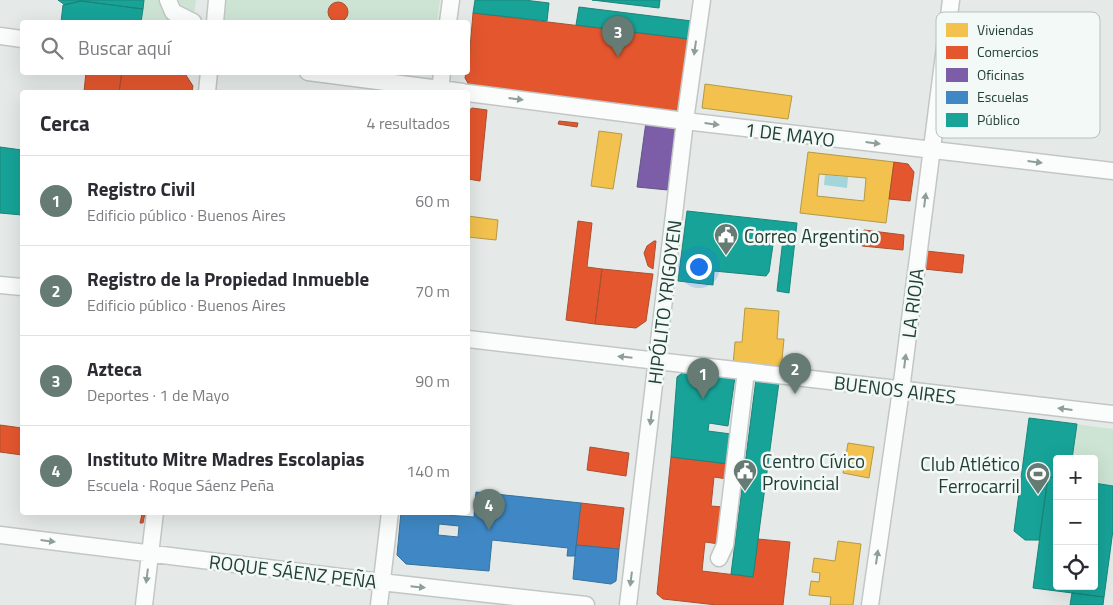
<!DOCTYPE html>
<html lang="es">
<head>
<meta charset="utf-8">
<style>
	:root { --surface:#fff; --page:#f7f7f7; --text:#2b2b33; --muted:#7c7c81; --line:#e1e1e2; --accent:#667b74 }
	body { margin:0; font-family:"Titillium Web",sans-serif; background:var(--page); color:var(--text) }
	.controls { position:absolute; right:15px; bottom:15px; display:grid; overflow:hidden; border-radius:5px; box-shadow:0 5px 20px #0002 }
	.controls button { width:45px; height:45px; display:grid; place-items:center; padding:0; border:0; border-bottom:1px solid var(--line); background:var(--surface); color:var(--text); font:25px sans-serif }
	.you { position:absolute; left:698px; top:266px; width:18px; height:18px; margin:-12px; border:4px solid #fff; border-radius:50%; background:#1a73e8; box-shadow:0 0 0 8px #1a73e833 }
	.badge { display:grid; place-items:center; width:32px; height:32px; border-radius:50%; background:var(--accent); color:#fff; font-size:16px; font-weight:700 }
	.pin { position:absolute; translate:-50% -41px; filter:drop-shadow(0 1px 2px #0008) }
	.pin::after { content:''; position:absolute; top:26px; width:18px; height:15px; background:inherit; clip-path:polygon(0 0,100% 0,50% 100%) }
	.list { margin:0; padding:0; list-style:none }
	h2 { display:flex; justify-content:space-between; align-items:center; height:65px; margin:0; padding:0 20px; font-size:21px }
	h2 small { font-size:16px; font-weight:400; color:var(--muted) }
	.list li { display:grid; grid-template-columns:32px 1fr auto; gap:15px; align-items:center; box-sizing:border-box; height:90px; padding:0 20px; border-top:1px solid var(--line) }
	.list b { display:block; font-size:19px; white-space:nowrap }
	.list p { margin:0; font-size:16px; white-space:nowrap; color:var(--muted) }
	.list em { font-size:16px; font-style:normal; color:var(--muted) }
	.icon { flex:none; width:28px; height:28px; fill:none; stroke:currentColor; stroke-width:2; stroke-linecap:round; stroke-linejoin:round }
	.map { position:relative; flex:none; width:1113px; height:605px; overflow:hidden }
	.search { position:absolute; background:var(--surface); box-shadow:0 5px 20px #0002; left:20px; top:20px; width:450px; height:55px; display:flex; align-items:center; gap:12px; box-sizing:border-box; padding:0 18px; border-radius:5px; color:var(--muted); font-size:19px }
	.panel { position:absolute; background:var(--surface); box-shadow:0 5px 20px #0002; left:20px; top:90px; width:450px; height:425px; border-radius:5px }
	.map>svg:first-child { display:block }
	.green { fill:#cde4d4; fill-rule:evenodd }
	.water { fill:#a4d5da }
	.homes { fill:#f2c14e; stroke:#b39a46; fill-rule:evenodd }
	.shops { fill:#e4572e; stroke:#aa5030 }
	.offices { fill:#7b5ea7; stroke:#605585 }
	.schools { fill:#3f88c5; stroke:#36729a; fill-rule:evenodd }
	.public { fill:#17a398; stroke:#1a857a }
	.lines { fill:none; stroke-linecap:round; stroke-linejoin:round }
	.minor-casing { stroke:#c2c7c5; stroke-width:19 }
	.minor { stroke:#fbfcfc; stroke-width:16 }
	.oneway { fill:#8e9e98 }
	.labels { text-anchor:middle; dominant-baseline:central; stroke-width:5; stroke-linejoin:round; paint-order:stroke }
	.street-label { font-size:19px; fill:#213f35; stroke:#f3f9f6 }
	.poi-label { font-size:19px; fill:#213f35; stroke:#f3f9f6; text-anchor:start }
	.key { fill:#f3f9f6; stroke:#b4c1bc; stroke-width:1 }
	.key-label { font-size:14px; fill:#213f35 }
</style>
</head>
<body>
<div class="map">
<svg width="1113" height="605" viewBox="0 0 1113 605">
	<rect width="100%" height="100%" fill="#e5eae8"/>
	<!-- green -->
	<path class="green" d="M144 0H196L193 22H141Z
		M226 0H440L437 22H223Z
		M1029 418 1113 429V530L1103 605H1070L1071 593 1033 588 1039 541 1025 540 1014 531ZM1057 459H1094V586H1057Z"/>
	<!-- water -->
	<path class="water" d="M825 175 848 177 847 188 824 185Z"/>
	<!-- homes -->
	<path class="homes" d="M705 84 792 96 788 119 702 108Z
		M599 131 622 134 613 189 591 186Z
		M808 152 894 162 886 223 800 213ZM819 174 866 178 864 201 817 196Z
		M468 216 498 220 496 240 468 237Z
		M745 308 779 311 777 339H784L781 370 733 365 735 342H742Z
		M848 443 874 447 869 478 843 473Z
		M838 541 861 544 853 605H830L831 597 809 595 811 581 819 582 820 573 812 572 814 558 835 561Z"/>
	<!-- shops -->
	<path class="shops" d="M328 12a10 10 0 1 1 20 0a10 10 0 1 1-20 0Z
		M473 13 689 39 680 108 671 115 469 85 465 78 466 72H468Z
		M86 72H122L119 92H84Z
		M122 72H184L193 86 192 92H119Z
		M472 108 487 110 480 181 468 179V111Z
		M559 121 578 123 577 127 558 124Z
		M894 162 908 164 914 172 910 201 889 199Z
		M578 221 592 223 587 267 602 269 595 324 566 320Z
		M864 230 904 235 903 250 862 246Z
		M654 241H656L653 269 648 266 644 253 647 246Z
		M926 251 964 255 962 273 924 269Z
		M602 269 653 274 646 321 636 328 595 324Z
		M0 425 22 428V455L0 452Z
		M590 447 629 453 626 476 587 470Z
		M671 457 729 464 727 479 714 477 711 506 723 507 719 544 705 542 702 571 753 577 758 539 790 542 783 605H717L663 599 657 594Z
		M581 503 624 508 619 549 576 545Z
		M142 514H145L143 523H140Z"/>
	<!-- offices -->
	<path class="offices" d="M646 122 676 125 668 190 637 187Z"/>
	<!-- schools -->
	<path class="schools" d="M476 492 581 503 575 556H567L568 548 492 540 489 571 406 564 397 555 401 512 474 517ZM439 524 459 526 458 537 438 535Z
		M576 545 619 549 616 581 611 584 573 579Z"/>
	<!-- public -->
	<path class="public" d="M58 0H144L143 9 81 1 65 5Z
		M475 0H524L549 3 547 21 473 13Z
		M592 0H660L659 8Z
		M81 1 143 9 141 22H61L63 5Z
		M579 7 692 21 689 39 576 25Z
		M0 147 22 150V215L0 213Z
		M687 211 797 223 789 293 777 291 783 239 774 238 769 272 766 276 714 271 713 285 678 281Z
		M686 370 735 377 728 426 709 423 708 431 731 434 729 464 671 457 677 377Z
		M756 379 779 382 753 577 731 574Z
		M1029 418 1077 424 1072 459H1057V478L1048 477 1039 540H1025L1014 531Z
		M1048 477 1057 478V586H1094V483L1113 486V530L1104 597 1033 588Z
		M1072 593 1104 597 1103 605H1070Z"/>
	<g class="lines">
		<!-- minor casing -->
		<g class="minor-casing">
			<path id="minor" d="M168 0 173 12 193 22
				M215 22 217 0
				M448 22 451 0
				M0 36 22 39
				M308 72 463 92
				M207 92 209 72
				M440 92 442 72
				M468 93 685 121 1113 171
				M0 285 22 287
				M468 339 1113 414
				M0 535 381 582 586 605
				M719 558 725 545 746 371
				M144 605 155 512
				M379 605 390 512
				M628 605 685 121 702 0
				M870 605 901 390 951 0"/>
		</g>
		<!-- minor -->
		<use href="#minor" class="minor"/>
	</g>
	<!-- one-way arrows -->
	<defs><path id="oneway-solid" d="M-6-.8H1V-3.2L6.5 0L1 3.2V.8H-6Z" transform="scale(1.25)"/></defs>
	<g class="oneway">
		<use href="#oneway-solid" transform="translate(695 48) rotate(98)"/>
		<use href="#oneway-solid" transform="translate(516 99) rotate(7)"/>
		<use href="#oneway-solid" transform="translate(712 124) rotate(7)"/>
		<use href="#oneway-solid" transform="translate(873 143) rotate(7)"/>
		<use href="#oneway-solid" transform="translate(1035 162) rotate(7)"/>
		<use href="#oneway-solid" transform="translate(925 200) rotate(-83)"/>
		<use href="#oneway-solid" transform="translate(625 357) rotate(-174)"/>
		<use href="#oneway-solid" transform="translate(905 361) rotate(-83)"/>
		<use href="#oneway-solid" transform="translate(1065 409) rotate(-173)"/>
		<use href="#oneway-solid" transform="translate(651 418) rotate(97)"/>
		<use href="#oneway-solid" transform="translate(48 541) rotate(7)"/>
		<use href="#oneway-solid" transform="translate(877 557) rotate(-82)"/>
		<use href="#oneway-solid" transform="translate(147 576) rotate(97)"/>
		<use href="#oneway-solid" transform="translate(631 579) rotate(97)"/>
		<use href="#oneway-solid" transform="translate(418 587) rotate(6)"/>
	</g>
	<!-- icons -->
	<defs>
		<g id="civic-pin" transform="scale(1.25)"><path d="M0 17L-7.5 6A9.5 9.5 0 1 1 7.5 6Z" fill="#667b74" stroke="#f3f9f6"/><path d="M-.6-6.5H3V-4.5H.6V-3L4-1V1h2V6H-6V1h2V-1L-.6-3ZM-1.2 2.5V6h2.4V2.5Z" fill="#fff"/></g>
		<g id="stadium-pin" transform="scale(1.25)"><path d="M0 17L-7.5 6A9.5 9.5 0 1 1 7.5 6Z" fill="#667b74" stroke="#f3f9f6"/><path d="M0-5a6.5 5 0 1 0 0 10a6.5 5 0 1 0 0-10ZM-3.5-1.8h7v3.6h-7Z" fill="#fff"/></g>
	</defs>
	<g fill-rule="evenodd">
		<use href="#civic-pin" x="726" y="235"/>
		<use href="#civic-pin" x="745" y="471"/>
		<use href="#stadium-pin" x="1038" y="474"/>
	</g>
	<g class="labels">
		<!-- street labels -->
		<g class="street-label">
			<text transform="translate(790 134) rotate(7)">1 DE MAYO</text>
			<text transform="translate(664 302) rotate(-83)">HIPÓLITO YRIGOYEN</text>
			<text transform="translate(912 303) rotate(-83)">LA RIOJA</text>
			<text transform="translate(895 389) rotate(7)">BUENOS AIRES</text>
			<text transform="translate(293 571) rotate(7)">ROQUE SÁENZ PEÑA</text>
		</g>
		<!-- poi labels -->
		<g class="poi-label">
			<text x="744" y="235">Correo Argentino</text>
			<text x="762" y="460">Centro Cívico<tspan x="762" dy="22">Provincial</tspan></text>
			<text x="1020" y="463" text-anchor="end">Club Atlético<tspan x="1020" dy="22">Ferrocarril</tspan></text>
		</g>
	</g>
	<!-- legend -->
	<rect x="936" y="12" width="164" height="126" rx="8" class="key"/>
	<rect x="946" y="23" width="22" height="14" fill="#f2c14e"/>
	<rect x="946" y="46" width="22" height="13" fill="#e4572e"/>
	<rect x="946" y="68" width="22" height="14" fill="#7b5ea7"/>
	<rect x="946" y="91" width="22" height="13" fill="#3f88c5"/>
	<rect x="946" y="113" width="22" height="14" fill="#17a398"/>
	<g class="key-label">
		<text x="977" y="35">Viviendas</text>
		<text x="977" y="57">Comercios</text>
		<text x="977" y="80">Oficinas</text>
		<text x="977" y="102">Escuelas</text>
		<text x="977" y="125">Público</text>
	</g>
</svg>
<div class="controls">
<button>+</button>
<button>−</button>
<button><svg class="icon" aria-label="locate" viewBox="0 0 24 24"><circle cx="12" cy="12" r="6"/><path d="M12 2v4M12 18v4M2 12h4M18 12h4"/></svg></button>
</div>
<div class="you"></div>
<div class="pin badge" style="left:703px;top:399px">1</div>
<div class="pin badge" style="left:795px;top:394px">2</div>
<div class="pin badge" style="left:618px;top:57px">3</div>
<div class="pin badge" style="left:489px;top:530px">4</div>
<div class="search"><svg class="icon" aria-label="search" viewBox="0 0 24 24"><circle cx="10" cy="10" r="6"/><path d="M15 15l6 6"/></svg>Buscar aquí</div>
<section class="panel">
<h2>Cerca<small>4 resultados</small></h2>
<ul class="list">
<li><span class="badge">1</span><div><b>Registro Civil</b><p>Edificio público · Buenos Aires</p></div><em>60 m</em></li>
<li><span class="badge">2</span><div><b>Registro de la Propiedad Inmueble</b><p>Edificio público · Buenos Aires</p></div><em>70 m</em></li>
<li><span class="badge">3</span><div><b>Azteca</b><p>Deportes · 1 de Mayo</p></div><em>90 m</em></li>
<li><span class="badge">4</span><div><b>Instituto Mitre Madres Escolapias</b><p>Escuela · Roque Sáenz Peña</p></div><em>140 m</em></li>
</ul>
</section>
</div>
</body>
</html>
